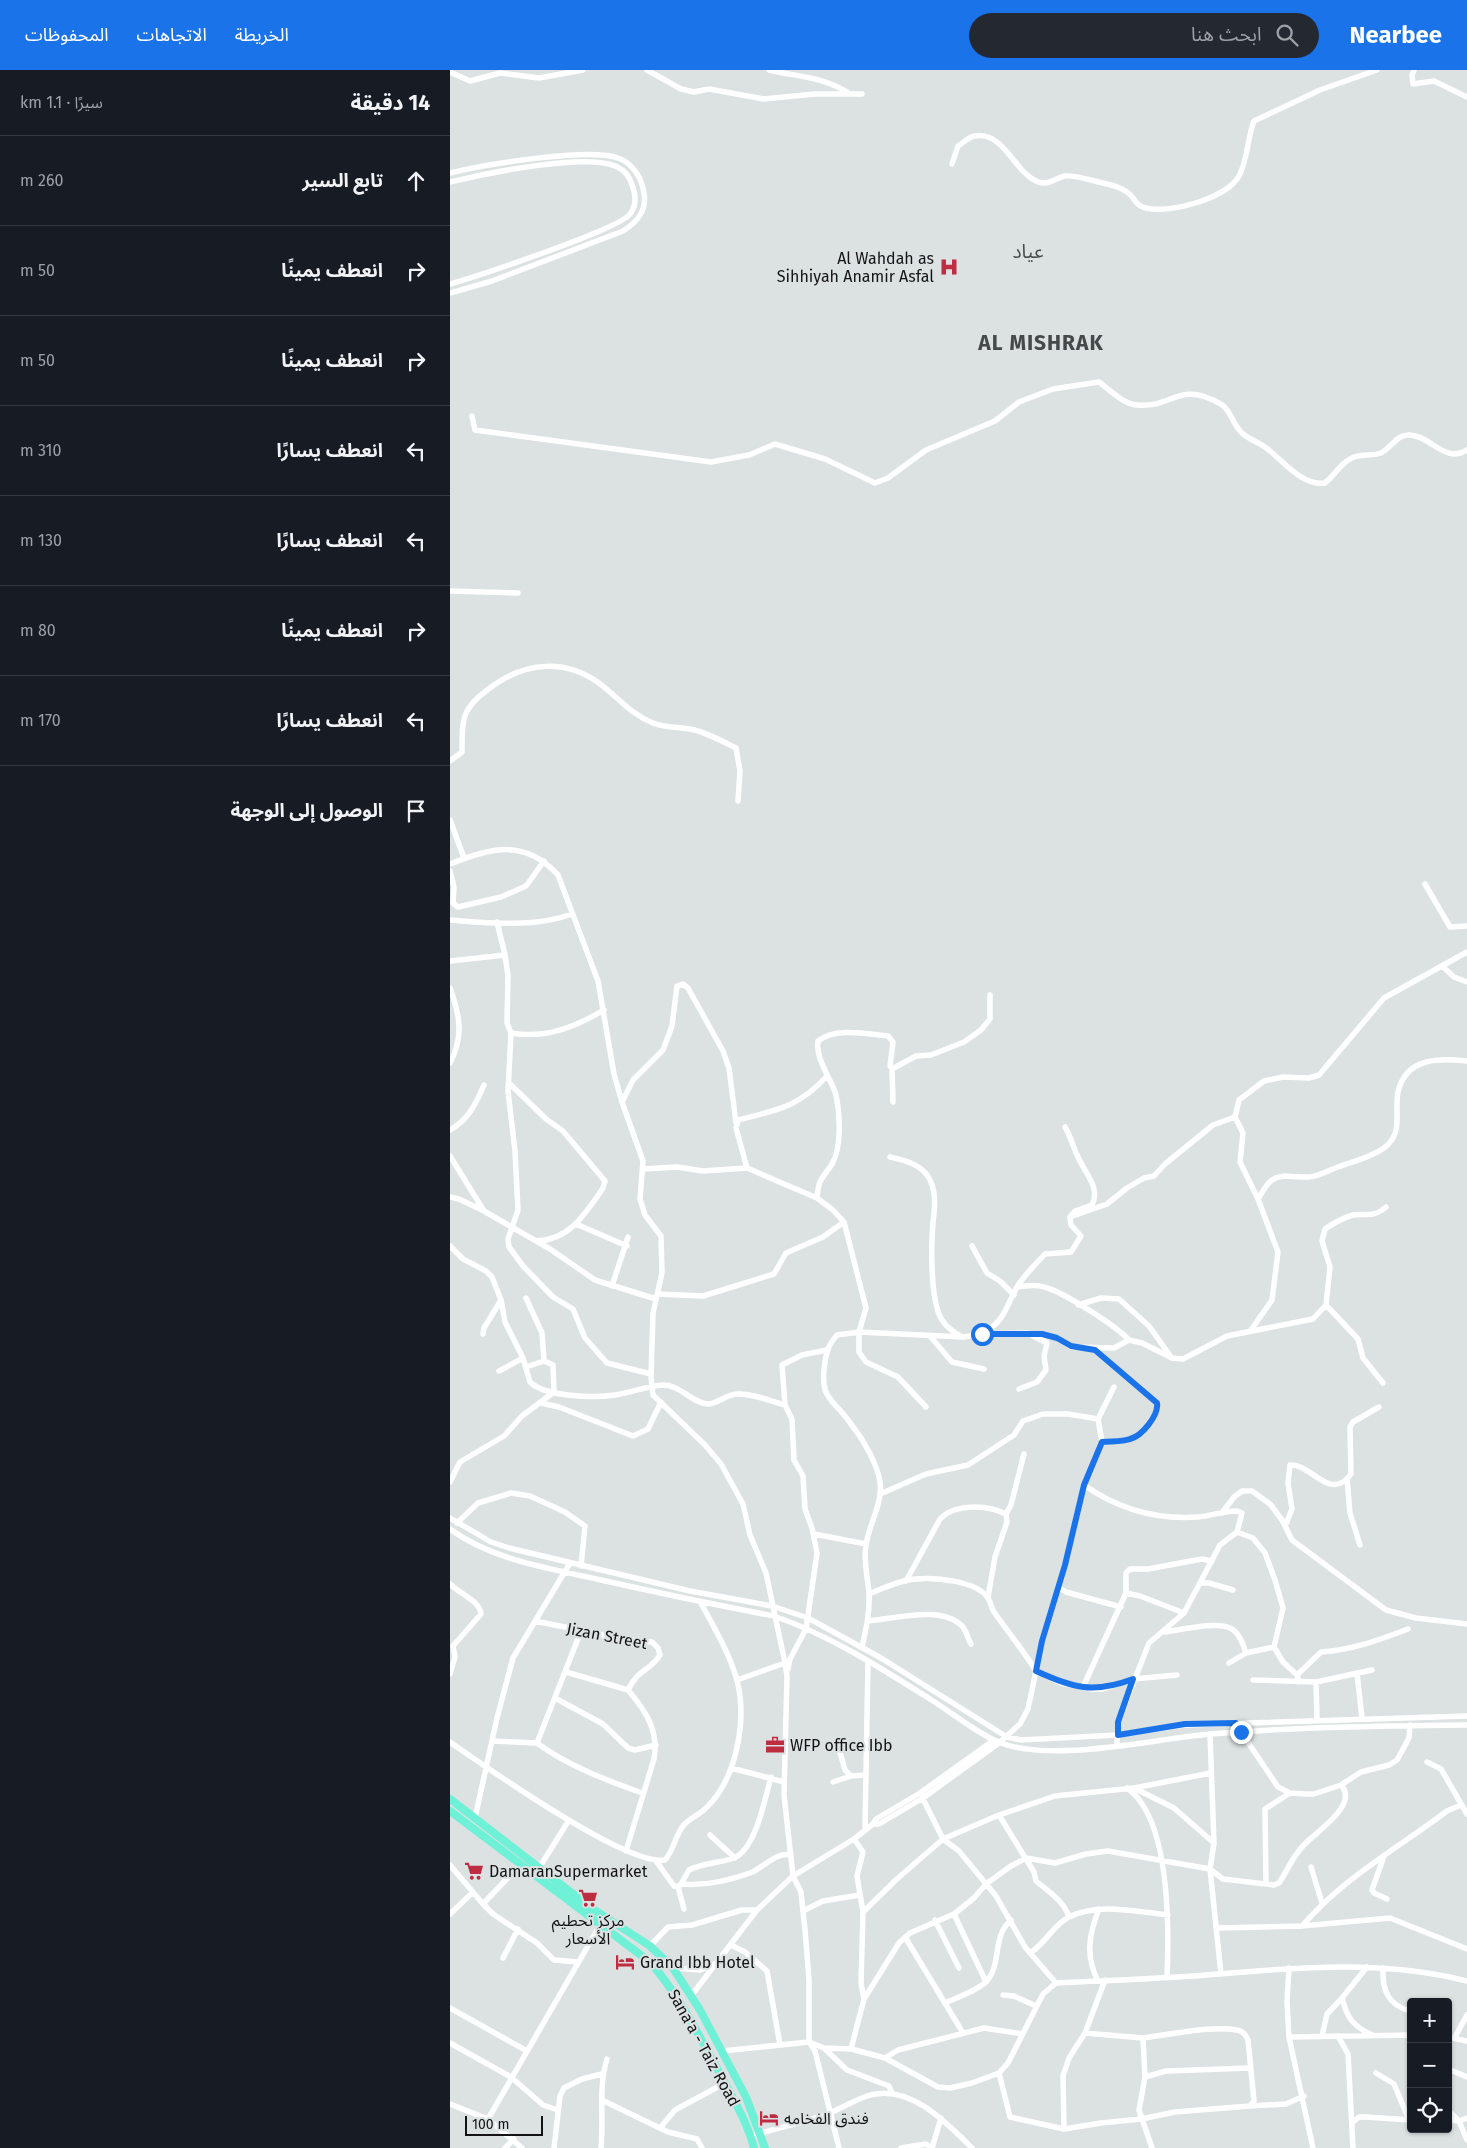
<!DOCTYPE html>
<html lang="ar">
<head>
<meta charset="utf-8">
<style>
	:root { --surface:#171b24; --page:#242831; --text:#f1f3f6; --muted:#9ea1a6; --line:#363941; --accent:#1a73e8 }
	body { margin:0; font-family:"Fira Sans","Noto Sans Arabic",sans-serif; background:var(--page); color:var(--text); direction:rtl }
	.controls { position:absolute; right:15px; bottom:15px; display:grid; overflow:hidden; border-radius:5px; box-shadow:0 1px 4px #0004 }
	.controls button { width:45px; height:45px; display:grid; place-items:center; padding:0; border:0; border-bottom:1px solid var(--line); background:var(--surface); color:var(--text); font:25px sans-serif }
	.scale { position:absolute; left:15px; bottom:12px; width:78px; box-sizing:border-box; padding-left:5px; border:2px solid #131415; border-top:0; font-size:14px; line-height:18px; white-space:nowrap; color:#131415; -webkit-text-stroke:4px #dce1e2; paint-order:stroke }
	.stop { position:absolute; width:15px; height:15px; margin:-11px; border:4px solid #1a73e8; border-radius:50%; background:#fff }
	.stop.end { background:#1a73e8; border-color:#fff; box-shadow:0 1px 5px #0008 }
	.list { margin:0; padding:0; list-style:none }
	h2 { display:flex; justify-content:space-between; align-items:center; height:65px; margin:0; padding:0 20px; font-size:21px }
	h2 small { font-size:16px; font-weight:400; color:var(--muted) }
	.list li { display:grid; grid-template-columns:32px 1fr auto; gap:15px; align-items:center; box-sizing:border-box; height:90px; padding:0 20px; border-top:1px solid var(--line) }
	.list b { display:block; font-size:19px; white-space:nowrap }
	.list em { font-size:16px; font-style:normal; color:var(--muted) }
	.icon { flex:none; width:28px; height:28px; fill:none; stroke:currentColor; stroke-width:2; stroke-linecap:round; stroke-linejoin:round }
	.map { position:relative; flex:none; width:1017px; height:2078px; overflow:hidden; direction:ltr }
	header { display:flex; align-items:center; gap:30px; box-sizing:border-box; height:70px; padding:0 25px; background:var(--accent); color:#fff }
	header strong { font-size:24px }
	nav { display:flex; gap:28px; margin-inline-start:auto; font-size:18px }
	.search { width:350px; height:45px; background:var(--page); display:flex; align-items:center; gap:12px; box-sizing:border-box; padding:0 18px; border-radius:28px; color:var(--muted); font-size:19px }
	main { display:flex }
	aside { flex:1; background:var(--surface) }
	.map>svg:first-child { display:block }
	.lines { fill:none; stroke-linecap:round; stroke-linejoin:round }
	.minor { stroke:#fff; stroke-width:5.5 }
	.highway { stroke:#6ef1d7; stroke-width:8 }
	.route { stroke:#1a73e8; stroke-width:6 }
	.labels { text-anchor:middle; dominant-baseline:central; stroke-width:4; stroke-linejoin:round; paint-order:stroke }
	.poi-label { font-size:16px; fill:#131415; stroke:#dce1e2; text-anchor:start }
	.street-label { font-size:16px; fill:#131415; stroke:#dce1e2 }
	.quarter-label { font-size:19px; fill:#45494a; stroke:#dce1e2 }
	.district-label { font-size:21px; font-weight:bold; letter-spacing:1px; fill:#45494a; stroke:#dce1e2 }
</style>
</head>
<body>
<header>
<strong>Nearbee</strong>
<div class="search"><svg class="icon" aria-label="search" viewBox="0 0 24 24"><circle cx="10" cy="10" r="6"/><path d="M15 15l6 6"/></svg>ابحث هنا</div>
<nav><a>الخريطة</a><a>الاتجاهات</a><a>المحفوظات</a></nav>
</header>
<main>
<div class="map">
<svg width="1017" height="2078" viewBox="0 0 1017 2078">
	<rect width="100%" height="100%" fill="#dce1e2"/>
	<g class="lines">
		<!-- minor -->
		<path class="minor" d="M197 0 231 19 244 22 259 19 314 29 364 24H412
			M319 0C349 7 369 6 397 22
			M964 0 962 5 963 14 984 11 1017 27
			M0 2 20 11 50 3 89 8 133 0
			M502 94 508 76C513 73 519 67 524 66 554 61 563 100 586 111 598 117 604 108 615 106 623 105 637 109 645 111 655 114 668 115 677 122 685 127 685 136 696 138 721 144 777 128 789 106 798 89 797 69 804 51L870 20 927 0
			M0 103C32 95 139 77 168 88 183 93 192 109 194 123 197 141 187 152 173 161L42 211 0 223
			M0 112C33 104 141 81 169 98 175 101 180 108 182 115 186 125 187 135 180 144 170 159 25 207 0 214
			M22 346 25 360 261 392 299 385 325 374 375 389 425 413 438 408 476 380 545 351 569 332 603 319 649 312C660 320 674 335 688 335 723 338 728 311 769 333 781 339 782 354 792 363 798 369 808 372 815 377 833 390 851 416 875 413 885 405 891 392 904 387 913 384 923 386 931 383 942 378 946 364 960 365 981 366 995 394 1017 380
			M0 521 68 523
			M0 691 12 682C12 645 12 638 44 615 77 592 115 589 149 613 169 628 180 644 203 653 217 659 234 656 248 661 261 665 274 672 286 678L290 701 288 731
			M0 750 14 788
			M0 794C41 778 75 768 108 805L148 911 164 1004 172 1032 193 1091 190 1129 195 1145 211 1166 212 1203 203 1243 201 1307 203 1325 255 1375 271 1394 293 1434 300 1465 316 1503 335 1593 337 1606 334 1725 343 1806 351 1822 355 1860 359 1909V1972L272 1981
			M0 801 4 817 3 833 8 837 51 827 76 816 94 791
			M975 814 1000 857 1017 856
			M0 850C39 853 85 858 122 844
			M55 885 58 906 57 953 61 963C96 969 125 957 154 940
			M0 891 55 885 47 852
			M992 896 1004 907 1017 912
			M0 918C10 946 14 966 0 993
			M61 963 58 1021 65 1081 68 1140 58 1169 59 1177 73 1196 103 1227 123 1239 135 1268 157 1293 201 1304
			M442 999 443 1032
			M59 1013 96 1049 113 1061 155 1111 153 1118C135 1144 120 1170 86 1171
			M172 1032 183 1010 213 980 222 956 227 916 233 914 238 918 273 981 279 998 286 1053
			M0 1060C18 1050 26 1034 34 1015
			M0 1086 34 1141 9 1129 0 1127
			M440 1087C453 1090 468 1093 477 1105 487 1119 485 1137 483 1152 481 1175 480 1232 492 1250 497 1258 505 1263 512 1267
			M297 1098 286 1058 288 1050C327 1040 349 1037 377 1006
			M193 1099 227 1097 253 1101 297 1098 367 1128 383 1140 394 1152 416 1238 409 1262V1282L416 1292 448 1307 476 1337
			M367 1128C369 1106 372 1110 382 1094 392 1077 390 1044 386 1025 381 1008 365 989 368 971 386 957 417 964 438 966L443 972 440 996 442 999 466 986 481 985 514 972 531 960 540 949V925
			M808 1129C812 1123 816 1114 822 1110 833 1103 847 1108 859 1107 870 1106 879 1100 888 1097 904 1091 920 1088 934 1078 954 1063 944 1043 948 1022 956 987 990 988 1017 991
			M34 1141 100 1179 145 1210 206 1229
			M620 1147 657 1134 677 1118 694 1108 704 1106 715 1094 763 1055 785 1047
			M126 1154 177 1176
			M0 1176 13 1189 36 1201 42 1207 51 1230 55 1252 73 1288 80 1312C95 1327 144 1328 165 1325 180 1323 197 1316 213 1315 231 1315 243 1334 258 1334 267 1334 277 1324 287 1324 302 1323 320 1331 335 1335L332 1295 352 1285 377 1280
			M522 1176 537 1203 550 1211 564 1225
			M162 1216 178 1167
			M567 1217C577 1216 585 1214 594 1217 614 1222 666 1256 679 1270
			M207 1224 253 1226 324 1204 336 1183 373 1167 394 1152
			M76 1228 92 1263 94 1291
			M628 1235 651 1228 669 1229 699 1256 721 1287
			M801 1260 822 1230 828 1182 808 1129 790 1092 793 1063 785 1047 789 1030 814 1011 833 1007 859 1008 869 1005 934 928 1017 882
			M533 1263C556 1250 555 1238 567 1217 574 1205 586 1194 595 1184L621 1182 631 1166 621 1155 620 1147 625 1141 642 1135C651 1117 634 1102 628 1087 623 1077 621 1067 615 1057
			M33 1264 34 1258 51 1230
			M480 1266 502 1292 534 1299
			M640 1279 645 1280 707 1333C709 1345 692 1366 680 1369 672 1372 661 1371 652 1372
			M49 1301 73 1288
			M933 1313 913 1288 908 1269 876 1235 880 1197 872 1171 875 1159C884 1153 892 1148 903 1145 918 1143 923 1148 936 1137
			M569 1319 587 1312 596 1300 594 1286 597 1273 583 1266
			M91 1333 109 1337 183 1366 198 1359 211 1332
			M335 1335 342 1349 344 1390 353 1406 355 1439 362 1458 367 1483 356 1559 340 1589 338 1599
			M648 1349 652 1372 634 1415 615 1495 592 1571 586 1601 611 1613 642 1619H653L683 1609 727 1605
			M897 1409 900 1443 910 1475
			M0 1412 10 1392 54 1366 72 1346 104 1322 103 1295 94 1291 76 1297
			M634 1415C668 1439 705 1450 748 1447 761 1446 773 1441 787 1441L792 1443 787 1462
			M430 1424 476 1404 518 1395 564 1365 573 1351 593 1344H618L648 1349 664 1317
			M772 1443 784 1427 792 1421H802L820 1434 832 1450 842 1470 936 1540 966 1548 1017 1554
			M556 1444 561 1435 574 1384
			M0 1448 41 1472 59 1478 240 1521 322 1536 358 1548 431 1588 557 1667 571 1670 667 1665 735 1655 1017 1646
			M7 1453 28 1433 61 1423 80 1426 115 1442 135 1456 131 1496
			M836 1454 842 1439 838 1413 840 1395C861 1393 880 1433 901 1404L900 1357 903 1352 929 1337
			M0 1459C44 1491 100 1498 151 1510 209 1523 266 1535 324 1546 379 1565 431 1598 480 1629 501 1642 529 1665 551 1673 604 1693 702 1669 760 1664 846 1657 931 1656 1017 1655
			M364 1464 416 1474
			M456 1511 490 1449C505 1433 538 1435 556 1444L557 1452 545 1487 538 1527
			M750 1513H759L783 1520
			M0 1514C10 1524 30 1531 31 1544L3 1576 5 1587 0 1604
			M608 1517 616 1522 671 1537
			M676 1523V1503L680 1499H698L752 1489 762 1491
			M85 1551 173 1569 202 1572 208 1578 210 1585C200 1601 188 1599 178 1620 196 1641 209 1661 204 1689L176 1781
			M418 1551C445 1549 491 1535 512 1556 516 1560 518 1569 521 1574
			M715 1562C731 1560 766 1551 780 1558 789 1562 793 1574 796 1583
			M412 1577C416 1559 420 1542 419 1524 418 1507 413 1492 416 1475 419 1454 433 1433 430 1412 427 1393 413 1369 401 1354 382 1327 369 1330 375 1292 377 1280 379 1274 387 1265L409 1262 513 1267 532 1264 576 1263 607 1268 621 1277 664 1278 679 1270 692 1273 722 1288 733 1289 777 1266 863 1249 876 1235
			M779 1593 796 1583 824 1577
			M116 1602 178 1620
			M907 1603 912 1648
			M847 1605 871 1582C902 1580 929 1570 958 1559
			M287 1610 335 1593
			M803 1610 866 1612 922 1600
			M866 1612 867 1649
			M633 1617 676 1523 690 1526 734 1543
			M105 1628 153 1654 178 1678 185 1680 206 1675
			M760 1664 764 1773 760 1799 771 1904
			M42 1671 87 1673 131 1561
			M0 1672C36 1697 177 1797 215 1790 224 1780 225 1766 233 1756 239 1748 250 1745 257 1737 287 1708 298 1647 286 1607 278 1580 263 1556 250 1531
			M87 1673C118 1696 156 1710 192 1723
			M667 1675 668 1652 699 1573 734 1543 770 1475 787 1462 803 1468 815 1483 825 1510 833 1538 824 1577 833 1592 847 1605 849 1612
			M389 1679 395 1700 401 1706
			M977 1692 991 1699 1017 1744
			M281 1698 334 1712
			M383 1712 401 1706 416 1705
			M891 1715 911 1702 939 1695 947 1690 959 1668 960 1655
			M677 1718C721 1749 719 1859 717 1908
			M684 1718 724 1738 764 1773
			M470 1723 493 1769 509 1781 546 1826 575 1877 606 1913C660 1910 714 1909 768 1904 853 1897 933 1890 1017 1911
			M549 1745 584 1802 586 1811C598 1821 614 1831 619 1847
			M25 1748 47 1648 63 1588 120 1493
			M423 1754 426 1749 470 1723 544 1670
			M415 1758 418 1592
			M260 1765 285 1788
			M404 1769 413 1782 407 1806 413 1842 411 1913 414 1929
			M934 1786 922 1820 924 1823 937 1829
			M206 1791 224 1816 228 1817 231 1814C254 1816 278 1811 300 1803 315 1797 325 1782 341 1785
			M71 1794 33 1834 43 1844 87 1873 104 1890 128 1892
			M0 1795 33 1834
			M861 1797 872 1833
			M89 1798 119 1750
			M231 1814 239 1800C253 1793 270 1793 284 1788 306 1779 315 1728 321 1707
			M816 1814 815 1739 840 1723
			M228 1817 234 1839
			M353 1841 373 1831 410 1825
			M413 1842 448 1808 493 1769 549 1745 605 1726 684 1718 761 1703
			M0 1844 22 1823
			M504 1844 536 1912
			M485 1850 509 1898
			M852 1856C893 1808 948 1778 997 1741L1011 1735
			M766 1858 852 1856 940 1848 1017 1879
			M455 1867 513 1963
			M281 1875 295 1882 317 1901 330 1975
			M200 1876 218 1857 242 1855 292 1840H307
			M580 1883C595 1874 604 1854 619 1847 649 1832 687 1842 718 1845
			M53 1888 68 1859
			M917 1897 892 1928C897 1948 903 1956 922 1965
			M223 1898 250 1900 267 1893
			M839 1898 837 1932 839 1967 863 2078
			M933 1898C932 1920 938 1935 960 1941
			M655 1910 635 1963 619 1988 613 2006 614 2059 651 2053 691 2049 725 2042 800 2036 804 2031 798 1970C796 1965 793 1961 787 1960 763 1955 718 1965 693 1968L695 2007 689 2040 702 2078
			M648 1911C635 1886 639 1864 649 1839
			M553 1925 564 1926 586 1936
			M241 1926 307 1840 343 1806 404 1769 423 1754H429L473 1728 549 1673 570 1654 578 1639 586 1601C573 1580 558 1562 544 1542 541 1538 541 1532 538 1528 527 1511 485 1507 466 1509 450 1510 434 1518 419 1524
			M495 1933C508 1927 527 1921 537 1911 552 1893 542 1866 561 1850
			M0 1938 77 1981
			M635 1963 693 1968
			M872 1966 877 1944 892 1928
			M888 1966 898 1984 903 2078
			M839 1967 961 1965
			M998 1967 1017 1971
			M1005 1967 1017 1945
			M359 1972 365 1981 389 2078
			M359 1972 374 1978 397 2000 439 2016 442 2023
			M0 1973 61 2007 93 2035 108 2040
			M374 1978 401 1979 435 1988 488 2017 500 2018 522 2013 549 2003 558 1993 593 1924 606 1913
			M401 1979 414 1929 449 1873 460 1863 504 1844 524 1828 536 1814 561 1796 576 1788 605 1793 636 1784 658 1781 760 1799 773 1809 824 1815 829 1813C837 1801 843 1786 853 1776 864 1763 910 1735 891 1715L864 1724H855L840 1723 828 1717 785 1653
			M435 1988 448 1980 534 1958 573 1964
			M998 1999 1017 2007
			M549 2003 560 2047 614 2059
			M926 2003 944 2014 959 2050
			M695 2007 716 2001 800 1998
			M154 2031 218 2062 247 2069 252 2078
			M0 2034 38 2049 72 2078
			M800 2036 836 2034 854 2026
			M998 2040 1009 2051 1017 2048
			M38 2049 150 1855
			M998 2050 1009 2051 1017 2070
			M903 2052 909 2047H916L961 2050
			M210 2058 225 2040 275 2013
			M301 2066C328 2058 356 2052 382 2042 394 2037 405 2030 417 2026 458 2012 496 2052 522 2078
			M55 2078 64 2069
			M104 2078 110 2026 114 2018 132 2009 152 2004
			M151 2078C154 2049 148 2017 157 1989
			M451 2078 476 2074 482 2078
			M482 2078 491 2048"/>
		<!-- highway -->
		<path class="highway" d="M0 1729 140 1837 200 1876 223 1898 250 1940 296 2027 315 2078
			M0 1741 200 1892C229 1925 248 1964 269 2002 282 2027 297 2051 304 2078"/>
	</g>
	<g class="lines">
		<!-- route -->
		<path class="route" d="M532 1264H592L607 1268 621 1276 645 1280 707 1333C709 1345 692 1366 680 1369 672 1372 661 1371 652 1372L634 1415 615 1495 592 1571 586 1601C623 1618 643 1624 683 1609L668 1652V1665L735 1654 786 1653 791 1662"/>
	</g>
	<!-- icons -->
	<defs>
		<g id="hospital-bare" transform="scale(1.5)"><path d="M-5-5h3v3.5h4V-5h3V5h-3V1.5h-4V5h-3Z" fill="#be2d41" stroke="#dce1e2" stroke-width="2.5" paint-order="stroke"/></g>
		<g id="office-bare" transform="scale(1.5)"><path d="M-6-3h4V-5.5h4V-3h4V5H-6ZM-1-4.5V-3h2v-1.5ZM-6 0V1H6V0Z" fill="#be2d41" stroke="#dce1e2" stroke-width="2.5" paint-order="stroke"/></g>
		<g id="supermarket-bare" transform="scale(1.5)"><path d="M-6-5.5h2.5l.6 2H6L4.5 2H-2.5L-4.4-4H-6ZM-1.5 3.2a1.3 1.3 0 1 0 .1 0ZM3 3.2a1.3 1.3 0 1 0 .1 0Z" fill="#be2d41" stroke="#dce1e2" stroke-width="2.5" paint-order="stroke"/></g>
		<g id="hotel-bare" transform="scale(1.5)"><path d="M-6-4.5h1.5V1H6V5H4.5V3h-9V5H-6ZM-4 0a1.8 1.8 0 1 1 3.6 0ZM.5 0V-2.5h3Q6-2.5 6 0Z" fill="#be2d41" stroke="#dce1e2" stroke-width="2.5" paint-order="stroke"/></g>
	</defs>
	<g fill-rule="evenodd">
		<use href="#hospital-bare" x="499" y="197"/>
		<use href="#office-bare" x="325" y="1675"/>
		<use href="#supermarket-bare" x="24" y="1801"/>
		<use href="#supermarket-bare" x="138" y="1828"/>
		<use href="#hotel-bare" x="175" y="1892"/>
		<use href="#hotel-bare" x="319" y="2048"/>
	</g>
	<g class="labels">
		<!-- poi labels -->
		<g class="poi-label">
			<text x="484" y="188" text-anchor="end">Al Wahdah as<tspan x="484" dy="18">Sihhiyah Anamir Asfal</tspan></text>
			<text x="340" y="1675">WFP office Ibb</text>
			<text x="39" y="1801">DamaranSupermarket</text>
			<text x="138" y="1850" text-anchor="middle">مركز تحطيم<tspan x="138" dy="18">الأسعار</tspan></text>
			<text x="190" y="1892">Grand Ibb Hotel</text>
			<text x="334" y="2048">فندق الفخامه</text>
		</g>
		<!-- street labels -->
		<g class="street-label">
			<text transform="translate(157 1566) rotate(11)">Jizan Street</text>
			<text transform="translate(254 1978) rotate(61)">Sana'a - Taiz Road</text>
		</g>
		<!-- quarter labels -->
		<g class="quarter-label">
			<text x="578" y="181">عياد</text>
		</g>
		<!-- district labels -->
		<g class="district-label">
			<text x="591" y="273">AL MISHRAK</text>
		</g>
	</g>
</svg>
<div class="controls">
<button>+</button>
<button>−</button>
<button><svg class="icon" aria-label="locate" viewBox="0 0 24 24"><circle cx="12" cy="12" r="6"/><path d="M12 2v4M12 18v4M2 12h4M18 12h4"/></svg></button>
</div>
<div class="scale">100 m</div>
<div class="stop" style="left:532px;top:1264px"></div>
<div class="stop end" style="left:791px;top:1662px"></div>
</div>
<aside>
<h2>14 دقيقة<small>سيرًا · 1.1 km</small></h2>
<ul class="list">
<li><svg class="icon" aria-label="ahead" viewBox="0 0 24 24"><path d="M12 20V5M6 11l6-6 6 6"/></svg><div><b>تابع السير</b></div><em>260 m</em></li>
<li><svg class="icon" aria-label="right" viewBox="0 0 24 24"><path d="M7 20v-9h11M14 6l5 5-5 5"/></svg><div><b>انعطف يمينًا</b></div><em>50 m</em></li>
<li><svg class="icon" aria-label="right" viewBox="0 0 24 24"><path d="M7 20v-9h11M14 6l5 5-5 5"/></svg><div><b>انعطف يمينًا</b></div><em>50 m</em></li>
<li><svg class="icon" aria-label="left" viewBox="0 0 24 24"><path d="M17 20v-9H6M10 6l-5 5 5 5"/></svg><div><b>انعطف يسارًا</b></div><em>310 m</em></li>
<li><svg class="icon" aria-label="left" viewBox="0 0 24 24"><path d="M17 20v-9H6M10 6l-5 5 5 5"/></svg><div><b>انعطف يسارًا</b></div><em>130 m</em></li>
<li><svg class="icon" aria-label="right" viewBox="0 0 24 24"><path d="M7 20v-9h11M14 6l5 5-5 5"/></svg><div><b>انعطف يمينًا</b></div><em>80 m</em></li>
<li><svg class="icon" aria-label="left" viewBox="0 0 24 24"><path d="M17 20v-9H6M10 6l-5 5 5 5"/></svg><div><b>انعطف يسارًا</b></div><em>170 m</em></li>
<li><svg class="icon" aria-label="arrive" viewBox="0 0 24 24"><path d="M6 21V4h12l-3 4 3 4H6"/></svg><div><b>الوصول إلى الوجهة</b></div></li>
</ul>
</aside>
</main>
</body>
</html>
